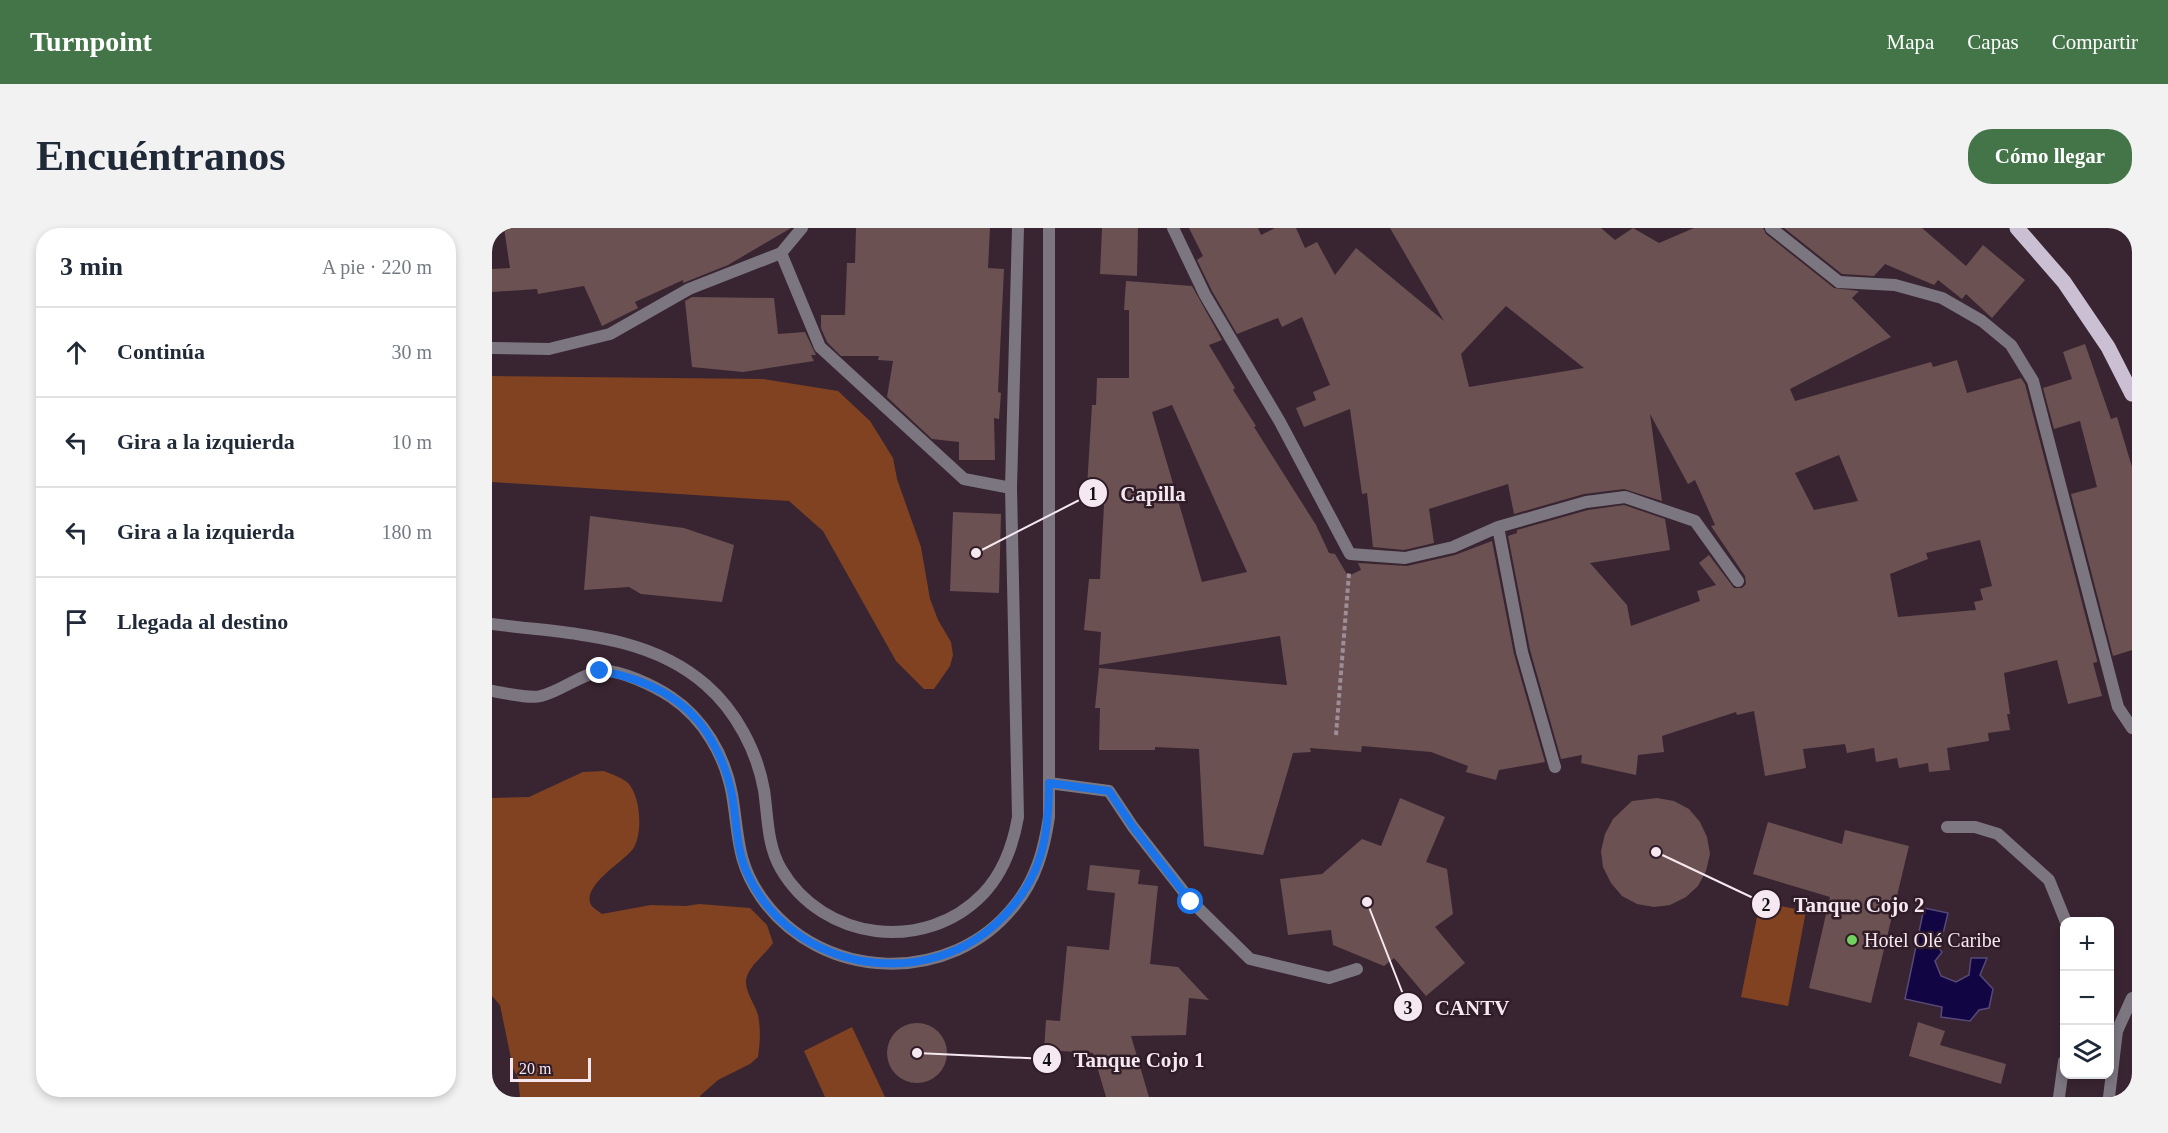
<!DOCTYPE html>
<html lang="es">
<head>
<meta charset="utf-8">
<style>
	:root { --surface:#fff; --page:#f2f2f3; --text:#1f2937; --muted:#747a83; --line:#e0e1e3; --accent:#447549 }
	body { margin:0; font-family:Georgia,serif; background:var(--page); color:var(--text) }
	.controls { position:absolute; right:18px; bottom:18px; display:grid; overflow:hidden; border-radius:12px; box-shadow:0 3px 9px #0003 }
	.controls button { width:54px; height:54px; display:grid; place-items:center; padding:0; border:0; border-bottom:2px solid var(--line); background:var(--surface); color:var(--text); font:30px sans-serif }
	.scale { position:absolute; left:18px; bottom:15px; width:81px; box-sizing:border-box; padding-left:6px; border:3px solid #f6e8f0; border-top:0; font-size:16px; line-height:21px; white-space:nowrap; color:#f6e8f0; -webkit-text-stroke:4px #2f1c27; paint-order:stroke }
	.stop { position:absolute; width:18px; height:18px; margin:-14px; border:4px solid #1a73e8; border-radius:50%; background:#fff }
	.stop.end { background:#1a73e8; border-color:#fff; box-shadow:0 2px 6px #0008 }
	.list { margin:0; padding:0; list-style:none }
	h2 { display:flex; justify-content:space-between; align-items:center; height:78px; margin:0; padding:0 24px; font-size:26px }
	h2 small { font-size:20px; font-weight:400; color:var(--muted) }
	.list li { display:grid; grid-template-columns:39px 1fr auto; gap:18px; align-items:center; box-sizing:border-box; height:90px; padding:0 24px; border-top:2px solid var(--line) }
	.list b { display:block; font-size:22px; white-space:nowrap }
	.list em { font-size:20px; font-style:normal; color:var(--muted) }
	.icon { flex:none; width:33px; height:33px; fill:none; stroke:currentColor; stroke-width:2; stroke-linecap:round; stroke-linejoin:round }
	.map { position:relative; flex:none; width:1640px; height:869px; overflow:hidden; border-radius:24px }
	header { display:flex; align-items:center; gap:36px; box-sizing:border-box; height:84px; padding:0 30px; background:var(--accent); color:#fff }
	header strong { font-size:28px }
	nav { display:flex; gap:33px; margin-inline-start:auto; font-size:21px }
	.intro { display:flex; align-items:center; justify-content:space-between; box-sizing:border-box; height:144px; padding:0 36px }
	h1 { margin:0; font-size:42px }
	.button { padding:15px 27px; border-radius:24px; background:var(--accent); color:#fff; font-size:21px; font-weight:700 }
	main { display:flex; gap:36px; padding:0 36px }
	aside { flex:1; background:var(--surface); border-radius:24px; box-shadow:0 3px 9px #0003 }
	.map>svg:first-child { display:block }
	.green { fill:#814221 }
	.water { fill:#110544; stroke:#564978; stroke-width:1.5 }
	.building { fill:#6b5152; fill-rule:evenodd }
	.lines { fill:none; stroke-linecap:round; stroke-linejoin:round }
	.path { stroke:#9e8e98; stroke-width:4; stroke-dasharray:4.5 3; stroke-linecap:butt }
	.lane { stroke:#7b7680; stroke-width:12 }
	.street { stroke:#7b7680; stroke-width:12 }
	.primary { stroke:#cbbfd3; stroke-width:15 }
	.route { stroke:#1a73e8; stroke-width:8 }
	.poi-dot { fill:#71d35e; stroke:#2f1c27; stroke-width:2 }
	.labels { text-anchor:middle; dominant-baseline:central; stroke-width:5; stroke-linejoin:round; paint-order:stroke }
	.poi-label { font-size:20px; fill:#f6e8f0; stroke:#2f1c27; text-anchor:start }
	.leader { fill:none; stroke:#f6e8f0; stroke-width:2 }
	.callout-dot { fill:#f6e8f0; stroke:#2f1c27; stroke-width:2 }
	.mark-label { font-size:18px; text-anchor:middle; font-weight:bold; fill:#111 }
	.callout-label { font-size:21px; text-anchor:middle; font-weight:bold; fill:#f6e8f0; stroke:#2f1c27; stroke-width:5; stroke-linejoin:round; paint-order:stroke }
</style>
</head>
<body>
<header>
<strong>Turnpoint</strong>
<nav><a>Mapa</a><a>Capas</a><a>Compartir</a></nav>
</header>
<div class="intro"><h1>Encuéntranos</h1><a class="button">Cómo llegar</a></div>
<main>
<aside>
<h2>3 min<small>A pie · 220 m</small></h2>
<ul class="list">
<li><svg class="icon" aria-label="ahead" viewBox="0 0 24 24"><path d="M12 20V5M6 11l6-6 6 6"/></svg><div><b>Continúa</b></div><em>30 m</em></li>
<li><svg class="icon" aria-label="left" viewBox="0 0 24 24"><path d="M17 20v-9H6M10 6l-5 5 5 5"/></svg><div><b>Gira a la izquierda</b></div><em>10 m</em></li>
<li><svg class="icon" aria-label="left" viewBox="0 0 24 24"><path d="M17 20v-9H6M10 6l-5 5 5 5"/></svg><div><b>Gira a la izquierda</b></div><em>180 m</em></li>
<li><svg class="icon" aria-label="arrive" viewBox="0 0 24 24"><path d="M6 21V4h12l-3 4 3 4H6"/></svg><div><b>Llegada al destino</b></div></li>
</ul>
</aside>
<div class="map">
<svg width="1640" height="869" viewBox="0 0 1640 869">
	<rect width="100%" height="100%" fill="#392531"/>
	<!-- green -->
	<path class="green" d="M0 148 271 151 346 163 378 193 401 230 405 251 429 319 438 371 446 392 459 414 461 427 458 438 442 461H432L404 433 331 303 297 273 0 254Z
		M112 543C119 546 131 550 136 555 149 569 151 606 141 621 131 634 89 658 99 677 101 680 106 683 110 686L159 677 194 678 207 676 258 680 275 697 281 715C274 726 256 738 254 752 253 764 263 776 266 787 269 802 268 815 266 829L258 836 226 852 209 867 208 869H28L26 850 21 840 8 777 0 768V570L37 569 91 544Z
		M1268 674 1314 683 1296 778 1249 769Z
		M360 799 393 869H333L312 823Z"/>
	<!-- water -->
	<path class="water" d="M1432 680 1456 685 1450 710 1444 717 1450 724 1443 733 1449 748 1464 754 1477 747 1479 730H1495L1488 747 1501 761 1497 780 1487 782 1478 793 1449 789 1450 779 1413 771Z"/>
	<!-- building -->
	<path class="building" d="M12 0H299L236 37 191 55V52L143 74 146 80 110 98 92 58 46 66 45 61 0 64V41L18 40Z
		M364 0H498L496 40 512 41 506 164 509 165 507 191 502 190 503 232H467V214L440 211 395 169 401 133 386 132 387 128H349L335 114 329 100V87H353L355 35H363Z
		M610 0H646L645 48 608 46Z
		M697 0H766L769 7 783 0H804L813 20 825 14 843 47 864 20 952 93 898 0H1109L1123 12 1141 0 1167 15 1202 0H1271L1274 6 1342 60 1367 63 1360 70 1399 109 1298 161 1303 173 1439 134 1441 139 1465 132 1475 165 1529 150 1533 156 1605 432V434L1601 435 1610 468 1576 476 1565 432 1512 445 1518 486H1515L1518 502 1496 505 1497 513 1455 520 1458 542 1437 544 1436 535 1407 540 1405 530 1384 534 1382 520 1355 525 1353 516 1311 521 1314 540 1273 548 1262 483 1245 487 1244 484 1170 508 1172 524 1146 527 1144 547 1089 535 1090 527 1069 531 1038 422 1016 308 1025 305V302L1096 282 1132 277 1173 291 1178 322 1098 335 1135 377 1139 398 1208 373 1205 363 1224 357 1207 335 1217 327 1242 360H1250L1254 356 1253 348 1219 298 1223 297 1203 252 1196 256 1158 186 1170 273 1132 261 1092 266 1022 286 1016 256 937 281 942 315 912 322 881 319 875 265 870 266 858 181 812 199 804 180 824 172 821 164 838 157 810 89 790 99 786 90 745 106 720 63 705 32 711 28ZM1014 78 1092 140 977 159 969 126ZM1347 227 1366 273 1322 282 1303 245ZM1488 312 1500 358 1488 361 1491 372 1482 374 1484 382 1406 389 1398 346 1436 331 1434 325Z
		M1292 0H1430L1474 38 1491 17 1533 52 1500 90 1474 66 1470 71 1446 52 1442 57 1393 36 1382 48 1350 46Z
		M634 53 700 58 730 112 717 117 743 160 741 162 764 198 762 199 824 297 837 325 843 326 856 348 869 342 866 335 915 338 963 327 1000 313 1022 426 1053 534 1007 542 1004 552 974 544 976 538 939 524 870 518 869 524 818 520 819 524 801 525 771 627 712 618 707 521 663 519V522H607L608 480H603L607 440 795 457 788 408 607 437 609 404 592 402 597 351H608L612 277 594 276 600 177H604L605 150H637V82H632ZM680 177 755 344 710 354 660 184Z
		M200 69 282 70 286 106 313 104 324 127H319L322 133 251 144 200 139 193 73Z
		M1593 116 1619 191 1625 189 1640 239V422L1621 428 1579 266 1605 259 1588 193 1562 201 1551 160 1580 151 1571 124Z
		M461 284 509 286 507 365 458 363Z
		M98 288 192 300 242 317 230 374 149 366 137 359 92 362Z
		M908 570 953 589 934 634 955 641 961 686 943 699 973 735 934 768 902 730 892 738 841 717 839 702 796 707 788 651 830 646 870 611 889 618Z
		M1165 570 1182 573 1197 581 1208 594 1215 609 1218 626 1214 643 1206 658 1194 669 1178 677 1162 679 1145 676 1130 668 1119 655 1111 639 1109 623 1113 606 1121 591 1140 573Z
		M1276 594 1350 616 1353 602 1417 618 1379 775 1317 760 1338 669 1261 646Z
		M598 637 648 642 646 656 666 658 658 736 686 739 717 772 697 770 694 807 639 808 657 869H614L601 825 552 822 554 792 568 793 575 718 617 722 623 665 595 662Z
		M1426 794 1453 803 1448 817 1514 836 1509 856 1417 828Z
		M395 825a30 30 0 1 1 60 0a30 30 0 1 1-60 0Z"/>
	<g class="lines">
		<!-- path -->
		<path class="path" d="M844 507 857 345"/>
		<!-- lane -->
		<path class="lane" d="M1347 54 1403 57 1450 70 1490 93 1519 117 1541 153 1626 479 1640 500
			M557 555 617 563 641 599 699 673 758 731 837 750 865 741
			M1455 599H1483L1506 606 1557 652 1574 694
			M1567 869 1572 833
			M1617 869 1625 803 1640 770"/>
		<!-- street -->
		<path class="street" d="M681 0 713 67 788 194 858 326 913 330 961 319 1006 299 1030 424 1063 539
			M1279 0 1347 54
			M289 25 328 119 472 251 519 260
			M0 120 57 121 118 106 197 61 289 25 310 0
			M1006 299 1094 274 1133 269 1203 293 1246 353
			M0 396C74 406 155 405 214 457 244 483 265 523 272 562 276 589 275 617 289 641 331 713 433 726 491 666 511 645 521 618 526 589L519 260 526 0
			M0 463C13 465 38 471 49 468 69 463 88 447 108 443 126 440 164 459 179 469 212 491 233 528 240 566 247 607 244 633 269 669 328 754 459 759 523 677 544 651 552 622 557 589V0"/>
		<!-- primary -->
		<path class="primary" d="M1525 0 1572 54 1616 119 1640 166"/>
	</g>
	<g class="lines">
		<!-- route -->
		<path class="route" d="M108 443C150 450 191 468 215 505 227 524 236 545 240 567 245 595 244 622 256 647 302 745 438 766 512 688 550 649 557 608 557 555L617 563 641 599 699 674"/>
	</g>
	<!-- markers -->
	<circle class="poi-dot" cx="1360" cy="712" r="6"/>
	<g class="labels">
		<!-- poi labels -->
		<g class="poi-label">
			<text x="1372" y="712">Hotel Olé Caribe</text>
		</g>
	</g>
	<!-- callouts -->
	<path class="leader" d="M484 325L601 265M1164 624L1274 676M875 674L916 779M425 825L555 831"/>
	<g class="callout-dot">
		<circle cx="484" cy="325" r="6"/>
		<circle cx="1164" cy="624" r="6"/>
		<circle cx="875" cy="674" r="6"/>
		<circle cx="425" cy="825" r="6"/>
		<circle cx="601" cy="265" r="15"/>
		<circle cx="1274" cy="676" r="15"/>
		<circle cx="916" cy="779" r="15"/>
		<circle cx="555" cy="831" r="15"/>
	</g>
	<g class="mark-label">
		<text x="601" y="272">1</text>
		<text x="1274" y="683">2</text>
		<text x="916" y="786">3</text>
		<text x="555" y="838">4</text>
	</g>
	<g class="callout-label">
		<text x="661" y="273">Capilla</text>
		<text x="1367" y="684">Tanque Cojo 2</text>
		<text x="980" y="787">CANTV</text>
		<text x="647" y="839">Tanque Cojo 1</text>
	</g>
</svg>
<div class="controls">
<button>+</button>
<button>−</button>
<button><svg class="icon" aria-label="layers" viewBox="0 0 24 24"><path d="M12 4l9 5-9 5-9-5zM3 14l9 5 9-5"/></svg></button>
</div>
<div class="scale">20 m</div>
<div class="stop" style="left:699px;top:674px"></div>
<div class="stop end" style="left:108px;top:443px"></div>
</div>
</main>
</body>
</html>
